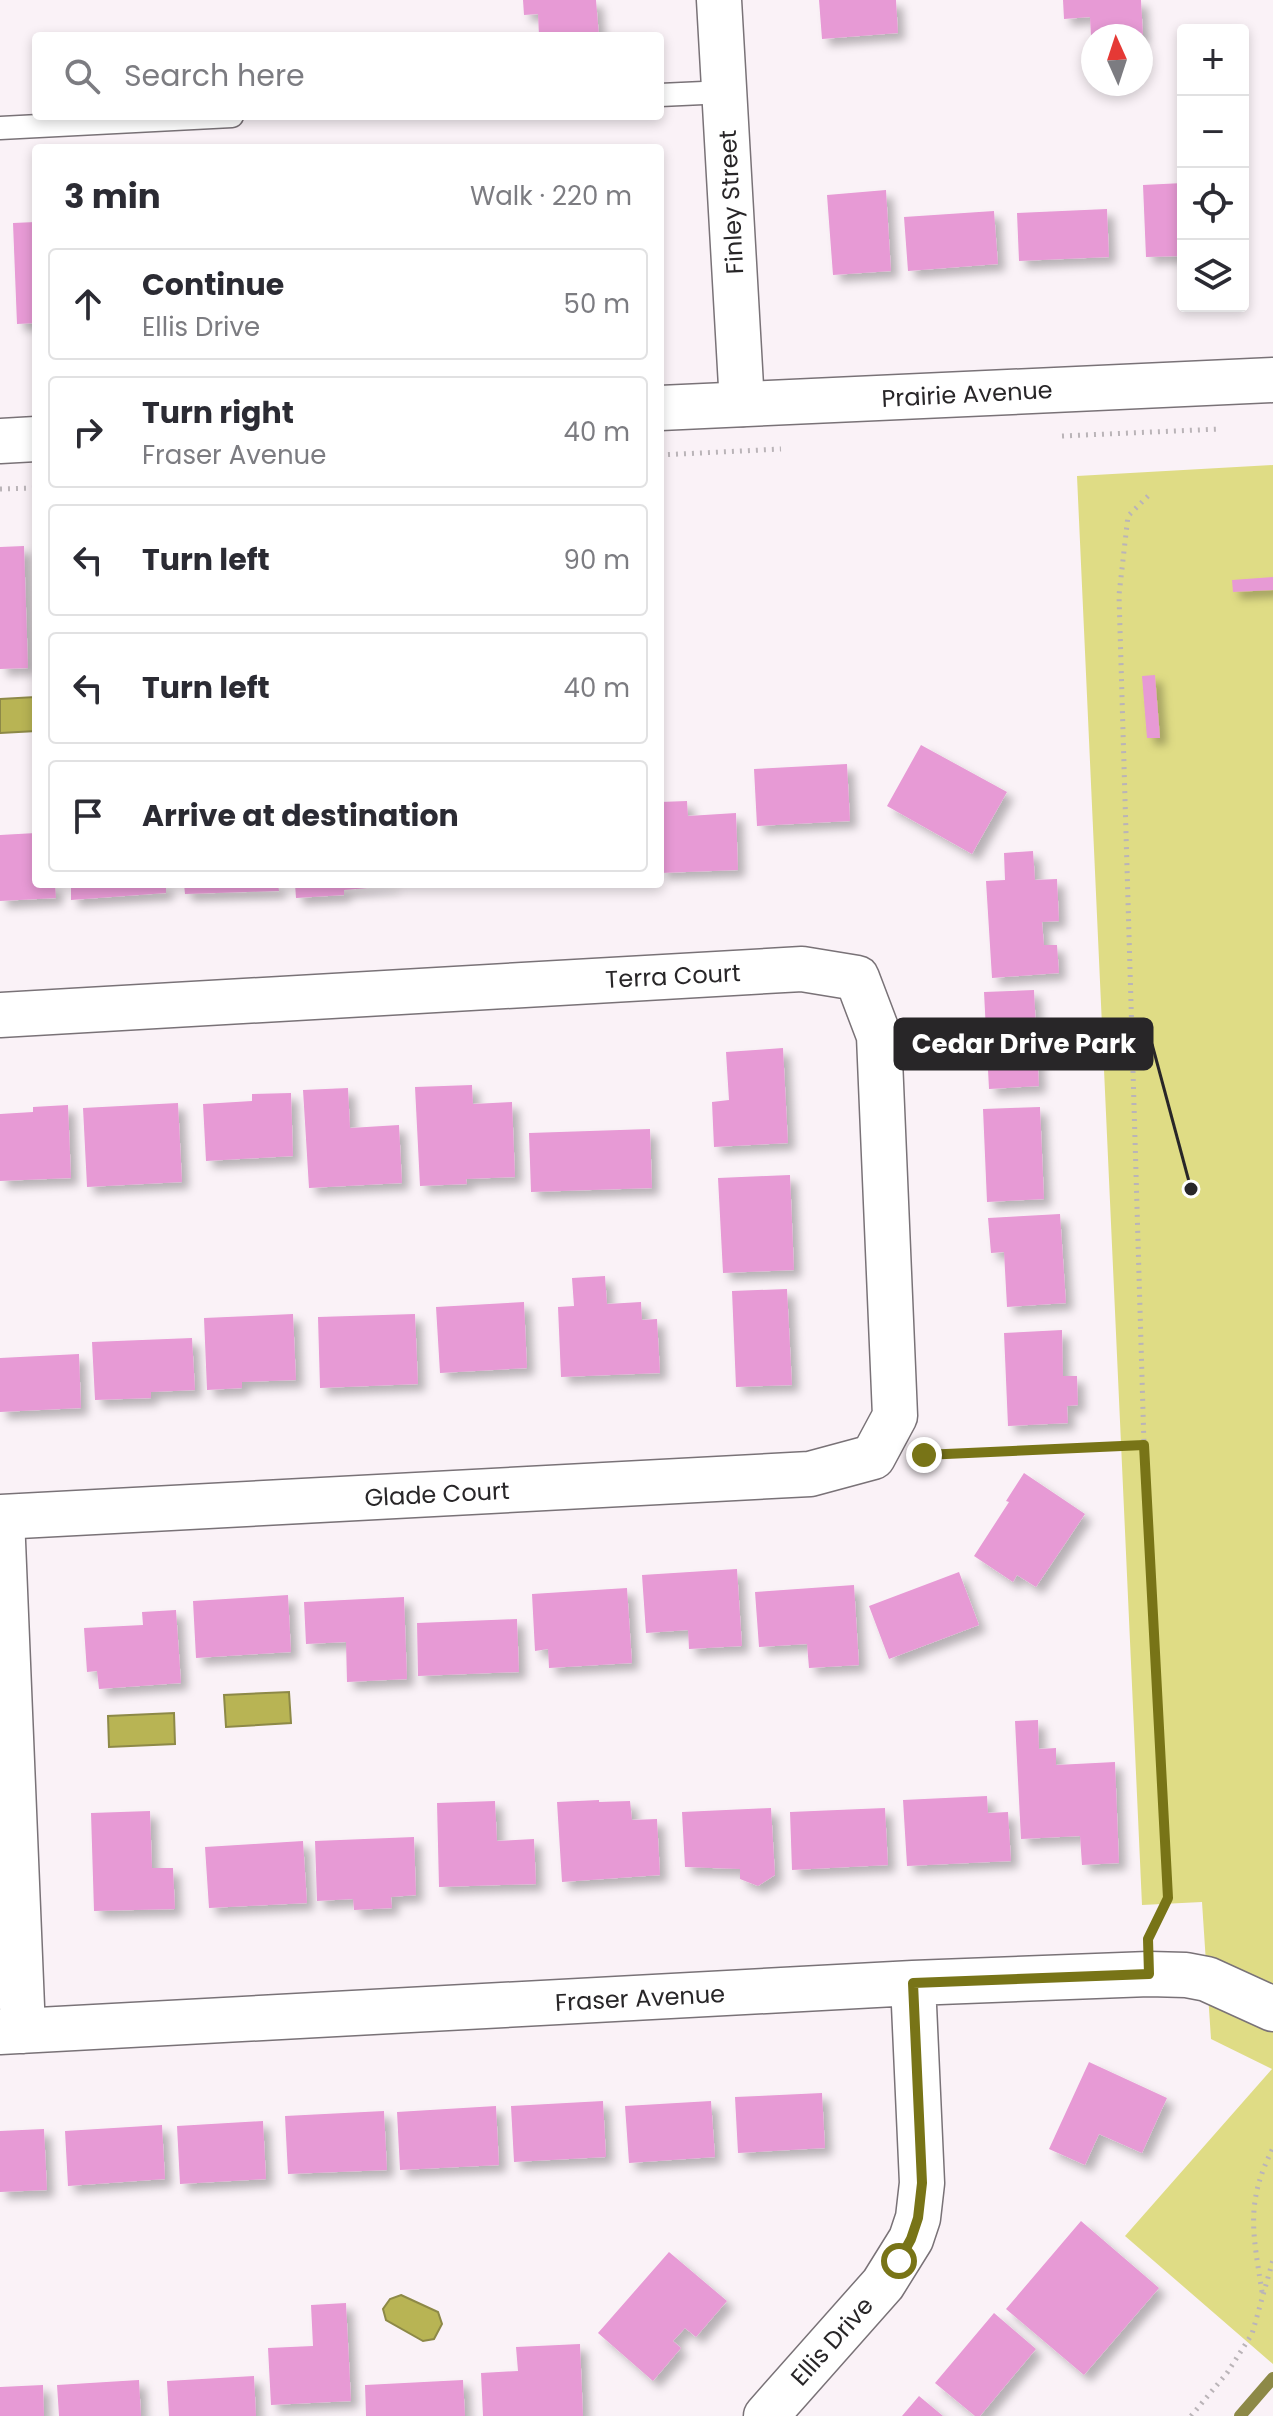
<!DOCTYPE html>
<html lang="en">
<head>
<meta charset="utf-8">
<style>
	:root { --surface:#fff; --page:#f2f2f3; --text:#2b2b33; --muted:#7c7c81; --line:#e1e1e2 }
	body { margin:0; font-family:Poppins,sans-serif; background:var(--page); color:var(--text) }
	.controls { position:absolute; right:24px; top:24px; display:grid; overflow:hidden; border-radius:8px; box-shadow:0 4px 12px #0003 }
	.controls button { width:72px; height:72px; display:grid; place-items:center; padding:0; border:0; border-bottom:2px solid var(--line); background:var(--surface); color:var(--text); font:40px sans-serif }
	.compass { position:absolute; left:1081px; top:24px; width:72px; height:72px; border-radius:50%; background:var(--surface); box-shadow:0 4px 12px #0003; rotate:357deg }
	.stop { position:absolute; width:24px; height:24px; margin:-18px; border:6px solid #787417; border-radius:50%; background:#fff }
	.stop.end { background:#787417; border-color:#fff; box-shadow:0 2px 8px #0008 }
	.list { margin:0; padding:0; list-style:none }
	h2 { display:flex; justify-content:space-between; align-items:center; height:104px; margin:0; padding:0 32px; font-size:34px }
	h2 small { font-size:26px; font-weight:400; color:var(--muted) }
	.list li { display:grid; grid-template-columns:52px 1fr auto; gap:24px; align-items:center; box-sizing:border-box; height:112px; margin:0 16px 16px; padding:0 16px; border:2px solid var(--line); border-radius:8px }
	.list b { display:block; font-size:30px; white-space:nowrap }
	.list p { margin:0; font-size:26px; white-space:nowrap; color:var(--muted) }
	.list em { font-size:26px; font-style:normal; color:var(--muted) }
	.icon { flex:none; width:44px; height:44px; fill:none; stroke:currentColor; stroke-width:2; stroke-linecap:round; stroke-linejoin:round }
	.map { position:relative; flex:none; width:1273px; height:2416px; overflow:hidden }
	.search { position:absolute; background:var(--surface); box-shadow:0 4px 12px #0003; left:32px; top:32px; width:632px; height:88px; display:flex; align-items:center; gap:20px; box-sizing:border-box; padding:0 28px; border-radius:8px; color:var(--muted); font-size:30px }
	.panel { position:absolute; background:var(--surface); box-shadow:0 4px 12px #0003; left:32px; top:144px; width:632px; height:744px; border-radius:8px }
	.map>svg:first-child { display:block }
	.green { fill:#dfdc85 }
	.water { fill:#b8b454; stroke:#8d8947; stroke-width:2 }
	.lines { fill:none; stroke-linecap:round; stroke-linejoin:round }
	.stream { stroke:#8d8947; stroke-width:12 }
	.building { fill:#e79ad5; filter:url(#shadow) }
	.service-casing { stroke:#797277; stroke-width:25 }
	.minor-casing { stroke:#797277; stroke-width:47 }
	.secondary-casing { stroke:#797277; stroke-width:47 }
	.path { stroke:#bab4b8; stroke-width:5; stroke-dasharray:2 6; stroke-linecap:butt }
	.service { stroke:#fff; stroke-width:22 }
	.minor { stroke:#fff; stroke-width:44 }
	.secondary { stroke:#fff; stroke-width:44 }
	.route { stroke:#787417; stroke-width:10 }
	.labels { text-anchor:middle; dominant-baseline:central; stroke-width:8; stroke-linejoin:round; paint-order:stroke }
	.street-label { font-size:24px; fill:#282628; stroke:#fff }
	.leader { fill:none; stroke:#282628; stroke-width:3 }
	.callout-dot { fill:#282628; stroke:#fff; stroke-width:3 }
	.callout { fill:#282628; stroke:#282628; stroke-width:3 }
	.callout-label { font-size:26px; text-anchor:middle; font-weight:bold; fill:#fff }
</style>
</head>
<body>
<div class="map">
<svg width="1273" height="2416" viewBox="0 0 1273 2416">
	<defs>
		<filter id="shadow"><feDropShadow dx="7" dy="7" stdDeviation="4" flood-color="#0004"/></filter>
	</defs>
	<rect width="100%" height="100%" fill="#faf2f7"/>
	<!-- green -->
	<path class="green" d="M1273 465V2364L1125 2236 1272 2069 1211 2039 1202 1902 1142 1905 1077 476Z"/>
	<!-- water -->
	<path class="water" d="M35 697 36 731 0 733V699Z
		M289 1692 291 1723 226 1727 224 1695Z
		M174 1713 175 1744 109 1747 108 1716Z
		M401 2295 438 2312 442 2324 434 2339 423 2341 386 2320 383 2309 390 2299Z"/>
	<g class="lines">
		<!-- stream -->
		<path class="stream" d="M1240 2416 1273 2378"/>
	</g>
	<!-- building -->
	<path class="building" d="M523 0H596L599 36H539L538 14 524 15Z
		M819 0H896L898 33 822 39Z
		M1063 0H1141L1143 36H1091L1090 17 1064 19Z
		M1183 183V256L1146 257 1143 185Z
		M886 190 891 271 833 275 827 195Z
		M1107 209 1109 257 1019 261 1017 213Z
		M994 211 998 264 908 271 904 217Z
		M36 222V323L17 324 13 223Z
		M24 546 28 668 0 669V547Z
		M1273 577V590L1233 592 1232 580Z
		M1155 675 1160 738H1147L1142 676Z
		M921 745 1007 792 972 854 887 806Z
		M847 764 850 821 757 826 754 769Z
		M687 801 688 816 736 813 738 870 660 873V802Z
		M36 833V884H55L56 898 0 901V835Z
		M1033 851 1035 880 1057 879 1059 921 1042 922 1044 945H1057L1059 973 992 978 986 881 1005 880 1004 853Z
		M71 884H166V893L71 900Z
		M184 884H278L279 891 185 894Z
		M295 884H393V886L344 890V895L296 898Z
		M1034 990 1039 1086 989 1089 984 992Z
		M783 1048 788 1143 714 1147 712 1102 729 1100 726 1052Z
		M472 1085 473 1104 512 1102 515 1177 466 1179 467 1184 420 1186 415 1087Z
		M348 1088 350 1128 399 1125 402 1183 309 1188 303 1090Z
		M291 1093 293 1156 206 1161 203 1104 252 1101V1094Z
		M178 1103 182 1182 87 1187 83 1108Z
		M68 1105 71 1178 0 1181V1114L33 1112V1107Z
		M1040 1107 1044 1199 987 1202 983 1109Z
		M650 1129 652 1188 531 1192 529 1133Z
		M790 1175 794 1270 723 1273 718 1178Z
		M1060 1214 1066 1303 1007 1307 1004 1252 991 1253 988 1218Z
		M605 1276 607 1304 641 1302 642 1320 657 1319 660 1373 561 1377 558 1307 574 1306 572 1278Z
		M787 1289 792 1385 736 1387 732 1291Z
		M524 1302 527 1368 440 1373 436 1307Z
		M293 1314 296 1380 242 1382V1388L207 1390 204 1318Z
		M415 1314 418 1384 320 1388 318 1317Z
		M1062 1330 1063 1376H1077L1078 1405 1067 1406 1068 1423 1008 1426 1004 1333Z
		M192 1338 195 1390 151 1392V1398L95 1400 92 1342Z
		M79 1354 81 1408 0 1412V1358Z
		M1024 1473 1085 1514 1036 1587 1017 1575 1013 1582 974 1556 1009 1502 1006 1501Z
		M737 1569 742 1646 689 1649 688 1630 646 1633 642 1575Z
		M959 1572 979 1625 889 1659 869 1606Z
		M854 1585 859 1665 809 1668 807 1644 759 1647 755 1592Z
		M627 1588 632 1663 549 1668 548 1649 535 1651 532 1594Z
		M288 1595 291 1652 196 1658 193 1601Z
		M404 1597 407 1679 347 1682 346 1642 306 1644 304 1602Z
		M176 1610 181 1683 99 1689 97 1671 87 1672 84 1628 143 1625 142 1612Z
		M517 1619 519 1672 418 1676 417 1623Z
		M1038 1720 1039 1749 1056 1748V1765L1115 1762 1119 1863 1082 1865 1080 1836 1021 1839 1015 1721Z
		M987 1796 988 1813 1008 1812 1011 1861 907 1866 903 1800Z
		M599 1800V1802L630 1801 632 1820 657 1819 660 1875 562 1882 557 1802Z
		M495 1801 497 1841 534 1839 536 1884 439 1887 437 1803Z
		M771 1808 775 1875 758 1886 740 1879V1869L685 1867 682 1812Z
		M885 1808 888 1865 792 1870 790 1812Z
		M150 1811 152 1868H173L175 1909 94 1911 91 1813Z
		M414 1837 416 1895 391 1897 392 1908 354 1910 353 1899 317 1901 315 1841Z
		M303 1841 307 1903 209 1908 205 1847Z
		M1089 2062 1167 2098 1142 2153 1099 2134 1085 2165 1049 2149Z
		M822 2093 825 2148 738 2153 735 2097Z
		M603 2101 606 2157 514 2162 511 2106Z
		M711 2101 715 2157 629 2163 625 2106Z
		M496 2106 499 2165 400 2170 397 2112Z
		M384 2111 387 2170 288 2174 285 2116Z
		M263 2121 266 2179 180 2184 177 2126Z
		M162 2125 165 2179 68 2186 65 2131Z
		M44 2129 47 2190 0 2192V2131Z
		M1081 2221 1159 2288 1084 2375 1006 2309Z
		M669 2252 727 2301 696 2337 685 2328 673 2341 681 2348 653 2381 598 2333Z
		M346 2303 351 2401 271 2405 268 2348 313 2346 311 2305Z
		M994 2313 1036 2349 980 2416H975L935 2383Z
		M580 2344 583 2416H483L481 2373 518 2371 516 2347Z
		M254 2376 256 2416H169L167 2381Z
		M139 2380 141 2416H59L57 2385Z
		M463 2380 465 2416H366L365 2385Z
		M43 2385 44 2416H0V2387Z
		M919 2396 943 2416H902Z"/>
	<g class="lines">
		<!-- service casing -->
		<g class="service-casing">
			<path id="service" d="M660 95 725 92
				M0 128 232 116"/>
		</g>
		<!-- minor casing -->
		<g class="minor-casing">
			<path id="minor" d="M719 0 742 404
				M0 1015 802 969 857 978 879 1036 895 1416 873 1457 810 1474 0 1517
				M2 1517 23 2031
				M0 2032 913 1983 1149 1974 1186 1975 1207 1979 1273 2009
				M766 2416 883 2284 911 2239 918 2218 922 2183 913 1983"/>
		</g>
		<!-- secondary casing -->
		<g class="secondary-casing">
			<path id="secondary" d="M660 408 1273 380
				M0 441 36 439"/>
		</g>
		<!-- path -->
		<path class="path" d="M1062 436 1220 429
			M660 455 781 449
			M0 489 36 488
			M1148 496 1128 516 1119 595 1144 1445 1168 1898 1151 1933
			M921 1455 1144 1445
			M1262 2292C1253 2233 1245 2203 1273 2148
			M1191 2416 1227 2373 1252 2334 1273 2260"/>
		<!-- service -->
		<use href="#service" class="service"/>
		<!-- minor -->
		<use href="#minor" class="minor"/>
		<!-- secondary -->
		<use href="#secondary" class="secondary"/>
	</g>
	<g class="lines">
		<!-- route -->
		<path class="route" d="M899 2261 911 2239 918 2218 922 2183 913 1983 1149 1974 1148 1939 1168 1898 1144 1445 924 1455"/>
	</g>
	<g class="labels">
		<!-- street labels -->
		<g class="street-label">
			<text transform="translate(731 202) rotate(-93)">Finley Street</text>
			<text transform="translate(967 394) rotate(-3)">Prairie Avenue</text>
			<text transform="translate(673 976) rotate(-3)">Terra Court</text>
			<text transform="translate(437 1494) rotate(-3)">Glade Court</text>
			<text transform="translate(640 1998) rotate(-3)">Fraser Avenue</text>
			<text transform="translate(832 2341) rotate(-48)">Ellis Drive</text>
		</g>
	</g>
	<!-- callouts -->
	<path class="leader" d="M1191 1189L1152 1044"/>
	<circle class="callout-dot" cx="1191" cy="1189" r="8"/>
	<rect class="callout" x="895" y="1019" width="257" height="50" rx="8"/>
	<g class="callout-label">
		<text x="1024" y="1053">Cedar Drive Park</text>
	</g>
</svg>
<div class="controls">
<button>+</button>
<button>−</button>
<button><svg class="icon" aria-label="locate" viewBox="0 0 24 24"><circle cx="12" cy="12" r="6"/><path d="M12 2v4M12 18v4M2 12h4M18 12h4"/></svg></button>
<button><svg class="icon" aria-label="layers" viewBox="0 0 24 24"><path d="M12 4l9 5-9 5-9-5zM3 14l9 5 9-5"/></svg></button>
</div>
<svg class="compass" viewBox="-18 -18 36 36"><path d="M0-13l5 13h-10z" fill="#e53935"/><path d="M0 13l5-13h-10z" fill="#7c7c81"/></svg>
<div class="stop" style="left:899px;top:2261px"></div>
<div class="stop end" style="left:924px;top:1455px"></div>
<div class="search"><svg class="icon" aria-label="search" viewBox="0 0 24 24"><circle cx="10" cy="10" r="6"/><path d="M15 15l6 6"/></svg>Search here</div>
<section class="panel">
<h2>3 min<small>Walk · 220 m</small></h2>
<ul class="list">
<li><svg class="icon" aria-label="ahead" viewBox="0 0 24 24"><path d="M12 20V5M6 11l6-6 6 6"/></svg><div><b>Continue</b><p>Ellis Drive</p></div><em>50 m</em></li>
<li><svg class="icon" aria-label="right" viewBox="0 0 24 24"><path d="M7 20v-9h11M14 6l5 5-5 5"/></svg><div><b>Turn right</b><p>Fraser Avenue</p></div><em>40 m</em></li>
<li><svg class="icon" aria-label="left" viewBox="0 0 24 24"><path d="M17 20v-9H6M10 6l-5 5 5 5"/></svg><div><b>Turn left</b></div><em>90 m</em></li>
<li><svg class="icon" aria-label="left" viewBox="0 0 24 24"><path d="M17 20v-9H6M10 6l-5 5 5 5"/></svg><div><b>Turn left</b></div><em>40 m</em></li>
<li><svg class="icon" aria-label="arrive" viewBox="0 0 24 24"><path d="M6 21V4h12l-3 4 3 4H6"/></svg><div><b>Arrive at destination</b></div></li>
</ul>
</section>
</div>
</body>
</html>
